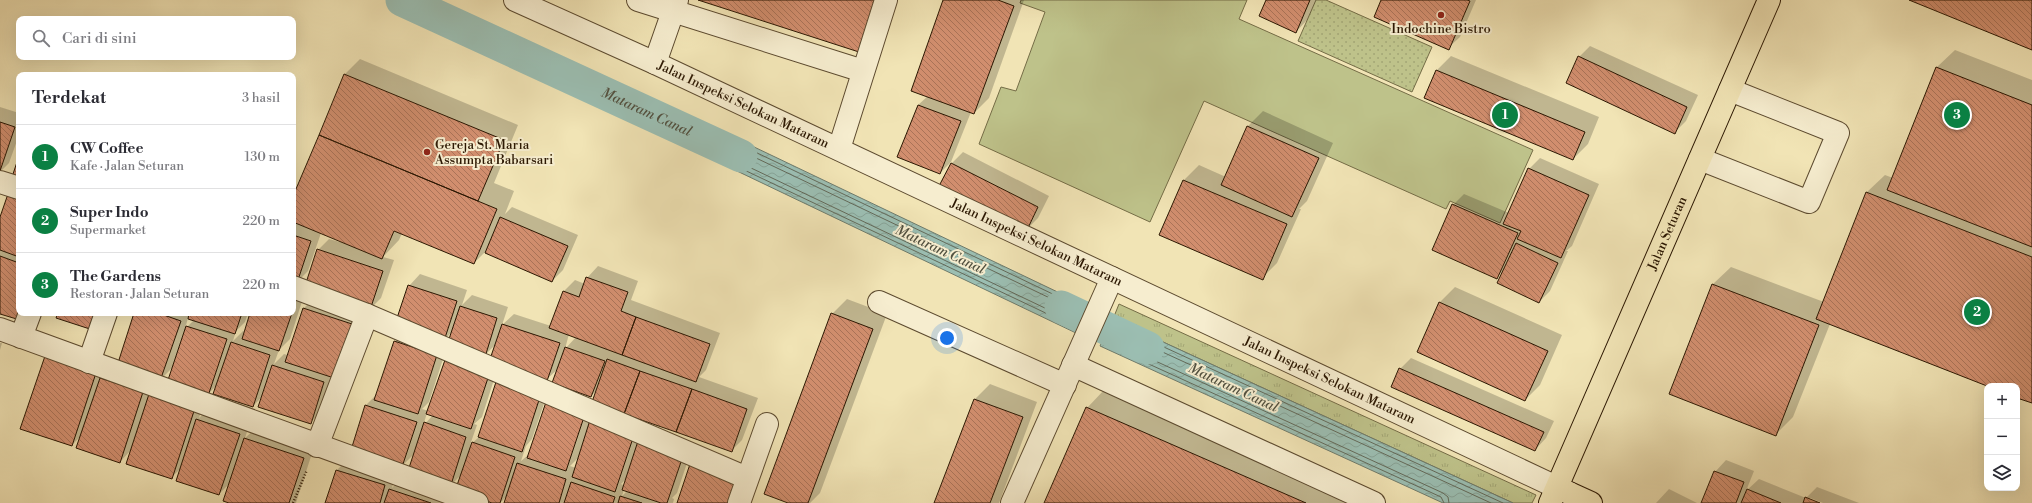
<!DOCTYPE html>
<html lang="id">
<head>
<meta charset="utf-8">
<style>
	:root { --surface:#fff; --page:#f7f7f7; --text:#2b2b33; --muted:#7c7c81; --line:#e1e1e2; --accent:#0b8043 }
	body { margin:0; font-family:"Libre Bodoni",serif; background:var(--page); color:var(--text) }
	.controls { position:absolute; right:12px; bottom:12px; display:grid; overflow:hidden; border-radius:8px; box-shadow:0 4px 16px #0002 }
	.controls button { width:36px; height:36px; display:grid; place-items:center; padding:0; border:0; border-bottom:1px solid var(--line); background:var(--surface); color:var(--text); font:20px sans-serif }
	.you { position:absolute; left:947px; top:338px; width:14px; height:14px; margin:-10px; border:3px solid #fff; border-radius:50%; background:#1a73e8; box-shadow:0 0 0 6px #1a73e833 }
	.badge { display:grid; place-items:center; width:26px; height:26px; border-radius:50%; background:var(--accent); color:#fff; font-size:13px; font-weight:700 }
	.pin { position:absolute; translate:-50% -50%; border:2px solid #fff; box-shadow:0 1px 4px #0006 }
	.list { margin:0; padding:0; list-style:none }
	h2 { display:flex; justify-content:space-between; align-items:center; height:52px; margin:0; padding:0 16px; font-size:17px }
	h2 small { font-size:13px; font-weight:400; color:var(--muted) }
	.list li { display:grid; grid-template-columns:26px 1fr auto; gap:12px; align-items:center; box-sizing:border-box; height:64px; padding:0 16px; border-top:1px solid var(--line) }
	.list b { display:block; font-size:15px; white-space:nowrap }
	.list p { margin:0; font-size:13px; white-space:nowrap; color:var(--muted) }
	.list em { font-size:13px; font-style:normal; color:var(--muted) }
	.icon { flex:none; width:22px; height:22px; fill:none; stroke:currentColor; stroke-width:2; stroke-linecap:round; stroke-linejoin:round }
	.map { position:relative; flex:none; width:2032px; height:503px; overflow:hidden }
	.search { position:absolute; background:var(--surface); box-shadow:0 4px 16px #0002; left:16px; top:16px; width:280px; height:44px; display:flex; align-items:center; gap:10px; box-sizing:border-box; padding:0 14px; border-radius:8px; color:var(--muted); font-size:15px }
	.panel { position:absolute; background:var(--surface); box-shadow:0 4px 16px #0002; left:16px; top:72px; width:280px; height:244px; border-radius:8px }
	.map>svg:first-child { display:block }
	.grass { fill:#bec28a; stroke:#746c46 }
	.park { fill:url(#park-tufts); stroke:#746c46 }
	.garden { fill:url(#garden-dots); stroke:#746c46 }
	.water { fill:url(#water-waves); stroke:#6e7b6c }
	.shadow { fill:#0003; fill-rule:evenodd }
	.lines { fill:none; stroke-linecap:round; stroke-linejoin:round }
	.shore { stroke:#636a5a; stroke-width:1 }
	.canal { stroke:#9bbeb2; stroke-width:33 }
	.building { fill:url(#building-back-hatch); stroke:#2b1702 }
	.minor-casing { stroke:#5c4a2f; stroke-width:24 }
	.major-casing { stroke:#2b1702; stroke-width:24 }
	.path { stroke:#2b1702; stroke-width:2.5; stroke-dasharray:1 2; stroke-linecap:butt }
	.minor { stroke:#f6edcf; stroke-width:22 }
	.major { stroke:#f1e4b5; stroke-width:22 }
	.poi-dot { fill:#8f2418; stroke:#f6edcf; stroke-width:1.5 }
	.labels { text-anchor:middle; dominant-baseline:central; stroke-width:4; stroke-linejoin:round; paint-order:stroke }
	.poi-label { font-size:13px; fill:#2b1702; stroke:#f6edcf }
	.street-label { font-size:13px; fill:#2b1702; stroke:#f6edcf }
	.water-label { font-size:14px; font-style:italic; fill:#525140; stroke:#f6edcf }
</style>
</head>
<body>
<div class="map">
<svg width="2032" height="503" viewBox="0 0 2032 503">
	<defs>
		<pattern id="park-tufts" width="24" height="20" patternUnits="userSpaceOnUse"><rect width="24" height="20" fill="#bec28a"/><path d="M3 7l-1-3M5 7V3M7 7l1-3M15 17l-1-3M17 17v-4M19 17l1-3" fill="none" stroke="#a3a675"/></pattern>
		<pattern id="garden-dots" width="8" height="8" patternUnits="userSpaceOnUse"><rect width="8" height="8" fill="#bec28a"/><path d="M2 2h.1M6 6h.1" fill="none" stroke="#a3a675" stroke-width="1.8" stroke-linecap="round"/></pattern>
		<pattern id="water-waves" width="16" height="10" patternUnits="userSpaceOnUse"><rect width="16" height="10" fill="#9bbeb2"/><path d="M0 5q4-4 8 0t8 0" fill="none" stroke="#86a397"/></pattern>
		<pattern id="building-back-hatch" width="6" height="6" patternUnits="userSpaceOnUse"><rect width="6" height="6" fill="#d18e6e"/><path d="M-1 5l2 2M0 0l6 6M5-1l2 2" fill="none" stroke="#aa7358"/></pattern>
	</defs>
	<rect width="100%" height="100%" fill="#f1e4b5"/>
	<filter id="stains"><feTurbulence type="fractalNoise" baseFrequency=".005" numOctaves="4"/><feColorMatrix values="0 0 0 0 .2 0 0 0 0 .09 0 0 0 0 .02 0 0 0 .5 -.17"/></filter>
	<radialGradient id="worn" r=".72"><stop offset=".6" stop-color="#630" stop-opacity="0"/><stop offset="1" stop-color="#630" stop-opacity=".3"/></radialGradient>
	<!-- grass -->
	<path class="grass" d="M1021 0H1247L1239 19 1533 150 1500 223 1450 201 1446 209 1204 101 1150 222 979 144 1001 87 1016 91 1045 12 1020 3Z"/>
	<!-- park -->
	<path class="park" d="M1119 304 1536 495 1532 503H1513L1113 319Z"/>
	<!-- garden -->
	<path class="garden" d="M1316 0H1326L1432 47 1412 92 1298 41Z"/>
	<!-- water -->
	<path class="water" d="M706 124 1089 307 1076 333 693 150Z
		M1113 319 1513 503H1443L1100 346Z"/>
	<!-- shadow -->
	<path class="shadow" d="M945 0H1024L989 98 974 113 971 112 951 162 940 173 898 157 918 105 928 96Z
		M1267 0H1316L1307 20 1296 32Z
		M1383 0H1476L1460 37 1448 48Z
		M1590 46 1698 95 1686 121 1675 132 1579 57Z
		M1955 50 2032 80V402L2017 397V386H1990L1830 324 1793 417 1775 435 1670 394 1713 284 1731 267 1824 302 1867 192 1885 175 1893 178 1937 67Z
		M1451 56 1599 117 1588 144 1573 159 1436 71Z
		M360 59 518 125 494 183 514 191 505 214 512 207 578 235 563 270 552 281 485 252 474 263 402 233 399 240 383 257 394 260 381 298 370 309 306 289 290 339 279 350 274 364 284 354 288 355 304 308 315 297 362 313 321 412 310 423 262 397 253 406 218 384 207 395 174 366 160 380 135 313H248L245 322 236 331 233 341 243 331 245 332 251 313H293V286L304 290 318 250 329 239 340 242 341 241 321 233 308 271 297 282 293 280V199L345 74ZM188 318 194 320 185 329Z
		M0 107 19 113V135L9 163 0 172Z
		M1263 111 1333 143 1307 201 1299 209H1301L1277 263 1262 278 1161 235 1184 180 1199 165 1226 177 1248 126Z
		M963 152 1049 196 1038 218 1027 229 952 163Z
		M1540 158 1599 184 1572 246 1566 251H1568L1550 291 1539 302 1504 270 1497 277 1453 205 1464 194 1509 213 1529 169Z
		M19 182V313H0V221Z
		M598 266 638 281 631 300 720 333 706 370 699 377 758 398 742 440 731 451 596 403 693 445 677 493 672 498 674 499 673 503H505L507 496 500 503H495L462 474 449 487 416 452 402 466 352 449 366 405 377 394 395 342 406 331 448 344 429 402 422 409 429 411 454 330 444 340 409 286 420 274 467 290 462 305 472 295 508 307 502 325 514 314 551 326 564 291 575 280 585 284 587 278ZM569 334 576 337 565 349ZM496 344 490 360 484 356ZM499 364 547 379 559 368 591 396 597 390 593 402 521 461 526 446 532 439 550 386 479 437 470 445 477 425 474 424 482 417ZM427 413 433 415 423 426ZM579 457 576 468 570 466ZM627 478 625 486 621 484ZM624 490 627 491 622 496Z
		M1455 287 1562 335 1540 385 1525 400 1418 352 1440 302Z
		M847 299 887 314 820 493 810 503H791L832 314Z
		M0 343H2L0 350Z
		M46 356 206 397 199 418 208 409 250 423 245 438 256 428 314 447 296 503H232L230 483 219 494 181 468 171 478 131 450 120 462 82 435 72 445Z
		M1411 358 1554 421 1546 438 1535 450 1400 369Z
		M990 384 1037 402 999 503H935L975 399Z
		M1104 390 1363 503H1045L1087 408Z
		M348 459 396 474 392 488 401 478 446 503H326L337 470Z
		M1726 460 1754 471 1746 491 1759 479 1806 498 1817 487 1859 503H1823L1810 498V500L1817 503H1702L1715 472Z
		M1669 489 1697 503H1656Z"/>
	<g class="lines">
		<!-- shore -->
		<path class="shore" d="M709 130 1082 308 1083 310 1075 326H1073L700 149 699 147Z
			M712 137 1075 310 1076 312 1073 319 1070 320 707 147 706 144 709 138Z
			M1444 503 1441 497 1107 345 1106 342 1114 326 1116 325 1503 503
			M1449 503 1448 497 1443 493 1114 342 1113 340 1116 333 1119 332 1491 503"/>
		<!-- canal -->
		<g class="canal">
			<path id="s1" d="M402 0 741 156"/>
			<path d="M1061 307 1148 348"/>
		</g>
	</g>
	<!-- building -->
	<path class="building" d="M698 0H877L859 52Z
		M943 0H998L1014 6 974 114 911 91Z
		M1266 0H1310L1296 33 1259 16Z
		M1381 0H1467L1470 1 1449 50 1374 17Z
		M1909 0H2032V50Z
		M1578 56 1687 107 1675 134 1566 83Z
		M1936 67 2032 105V247L1887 190Z
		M1436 70 1585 132 1573 160 1424 98Z
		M344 74 504 140 478 201 319 135Z
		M918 105 961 121 940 174 897 157Z
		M0 122 15 127 0 171Z
		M1247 126 1319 158 1292 217 1221 185Z
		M319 135 497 209 474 264 394 231 382 259 293 222V196Z
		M19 156V182L11 180Z
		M951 163 1038 207 1027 230 939 186Z
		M1528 168 1589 195 1561 258 1517 239 1521 231 1503 224Z
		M1183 180 1287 224 1263 280 1159 235Z
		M9 191 19 195V257L0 250V217Z
		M1866 192 2032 257V403L2017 398V386H1987L1816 319Z
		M1452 204 1518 233 1497 279 1432 250Z
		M500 217 568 246 552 282 485 253Z
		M293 235 311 241 297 283 293 281Z
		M1516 243 1558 263 1539 303 1497 283Z
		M317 249 383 271 370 310 304 289Z
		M0 256 19 263 20 320 0 314Z
		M586 277 628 292 621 311 636 317 622 355 549 328 563 291 579 297Z
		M1712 284 1819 325 1776 436 1669 394Z
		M408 285 457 301 444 341 395 324Z
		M1439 302 1548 351 1525 401 1417 352Z
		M460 306 497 318 485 357 447 345Z
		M303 308 352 324 334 378 285 362Z
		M58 313H102L96 331 56 318Z
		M134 313H158L181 321 160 381 117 366Z
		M189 313H242L235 334 188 319Z
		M250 313H292L279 351 242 339Z
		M831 313 873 329 808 503H788L764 494Z
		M636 317 710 344 696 382 622 355Z
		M502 324 560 343 547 381 489 362Z
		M186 326 227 339 208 396 167 383Z
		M394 341 437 355 418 414 374 400Z
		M231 342 270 355 253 407 213 394Z
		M565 347 605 361 591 397 552 383Z
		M45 356 96 373 72 446 20 429Z
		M607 359 640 371 624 414 592 402Z
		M445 360 489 375 471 429 426 414Z
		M272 365 324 382 311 424 258 407Z
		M1399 368 1544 432 1535 451 1391 387Z
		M640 371 692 389 676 432 624 414Z
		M100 378 143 392 120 463 76 448Z
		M496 382 540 397 522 452 478 437Z
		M692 389 747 409 732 452 676 432Z
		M149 394 195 408 172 479 126 464Z
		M974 399 1023 417 990 503H934Z
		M546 402 585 414 566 471 527 458Z
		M365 405 417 422 402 467 351 450Z
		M1086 407 1306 503H1044Z
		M196 419 240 434 219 495 176 481Z
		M590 420 634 435 615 492 572 477Z
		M424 422 466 437 450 488 407 474Z
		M244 438 304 458 289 503H229L223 501Z
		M638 441 683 456 667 503H661L622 490Z
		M472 442 515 457 500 503H492L455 491Z
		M517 463 566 479 559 503H504Z
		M690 464 740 481 732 503H677Z
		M336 470 385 485 380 503H325Z
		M1714 471 1744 482 1736 503H1701Z
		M571 482 615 497 613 503H564Z
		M389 489 431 503H384Z
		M1747 489 1781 503H1741Z
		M620 496 642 503H618Z
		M1805 497 1820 503H1803Z"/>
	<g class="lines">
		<!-- minor casing -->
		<g class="minor-casing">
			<g id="minor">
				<path id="s2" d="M515 0 655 63 1569 493"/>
				<path d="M638 0 863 71"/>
				<path d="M655 63 677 0"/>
				<path d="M839 149 886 0"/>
				<path d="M1700 159 1809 202 1838 133 1730 90"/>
				<path d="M0 182 19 188"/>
				<path d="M293 287 367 315 747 478"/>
				<path d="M879 302 1065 385"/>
				<path d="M0 329 477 503"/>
				<path d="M21 337 30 313"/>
				<path d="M89 362 106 313"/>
				<path d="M1073 365 1374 503"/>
				<path d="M317 446 367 315"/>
				<path d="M739 503 767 424"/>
				<path d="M1012 503 1112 278"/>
			</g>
		</g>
		<!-- major casing -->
		<g class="major-casing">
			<g id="major">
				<path d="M1569 493 1591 503"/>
				<path id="s3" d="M1550 503 1769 0"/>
			</g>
		</g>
		<!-- path -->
		<path class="path" d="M293 503 307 470"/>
		<!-- minor -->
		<use href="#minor" class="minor"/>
		<!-- major -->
		<use href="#major" class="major"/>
	</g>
	<!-- markers -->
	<g class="poi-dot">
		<circle cx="1441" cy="15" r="4"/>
		<circle cx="427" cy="152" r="4"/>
	</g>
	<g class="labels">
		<!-- poi labels -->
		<g class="poi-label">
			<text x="1441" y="29">Indochine Bistro</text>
			<text x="435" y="145" text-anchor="start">Gereja St. Maria<tspan x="435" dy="15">Assumpta Babarsari</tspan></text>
		</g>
		<!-- street labels -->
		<g class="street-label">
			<text stroke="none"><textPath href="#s2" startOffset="251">Jalan Inspeksi Selokan Mataram</textPath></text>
			<text stroke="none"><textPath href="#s3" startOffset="294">Jalan Seturan</textPath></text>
			<text stroke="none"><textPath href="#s2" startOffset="575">Jalan Inspeksi Selokan Mataram</textPath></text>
			<text stroke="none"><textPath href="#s2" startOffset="899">Jalan Inspeksi Selokan Mataram</textPath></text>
		</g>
		<!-- water labels -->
		<g class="water-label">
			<text stroke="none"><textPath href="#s1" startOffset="269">Mataram Canal</textPath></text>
			<text transform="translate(940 250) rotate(25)">Mataram Canal</text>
			<text transform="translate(1233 388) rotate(25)">Mataram Canal</text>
		</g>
	</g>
	<rect width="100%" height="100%" filter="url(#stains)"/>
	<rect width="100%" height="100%" fill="url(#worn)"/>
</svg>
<div class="controls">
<button>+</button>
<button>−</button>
<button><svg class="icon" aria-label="layers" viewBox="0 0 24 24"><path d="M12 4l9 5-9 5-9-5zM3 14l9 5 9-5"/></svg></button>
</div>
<div class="you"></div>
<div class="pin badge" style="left:1505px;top:115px">1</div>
<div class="pin badge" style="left:1977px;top:312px">2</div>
<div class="pin badge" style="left:1957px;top:115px">3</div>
<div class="search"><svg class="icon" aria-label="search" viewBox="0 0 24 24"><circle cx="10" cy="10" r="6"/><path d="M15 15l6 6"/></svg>Cari di sini</div>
<section class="panel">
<h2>Terdekat<small>3 hasil</small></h2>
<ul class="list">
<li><span class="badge">1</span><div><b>CW Coffee</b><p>Kafe · Jalan Seturan</p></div><em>130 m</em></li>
<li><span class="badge">2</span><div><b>Super Indo</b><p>Supermarket</p></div><em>220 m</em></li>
<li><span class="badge">3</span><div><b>The Gardens</b><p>Restoran · Jalan Seturan</p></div><em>220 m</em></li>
</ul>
</section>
</div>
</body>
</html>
